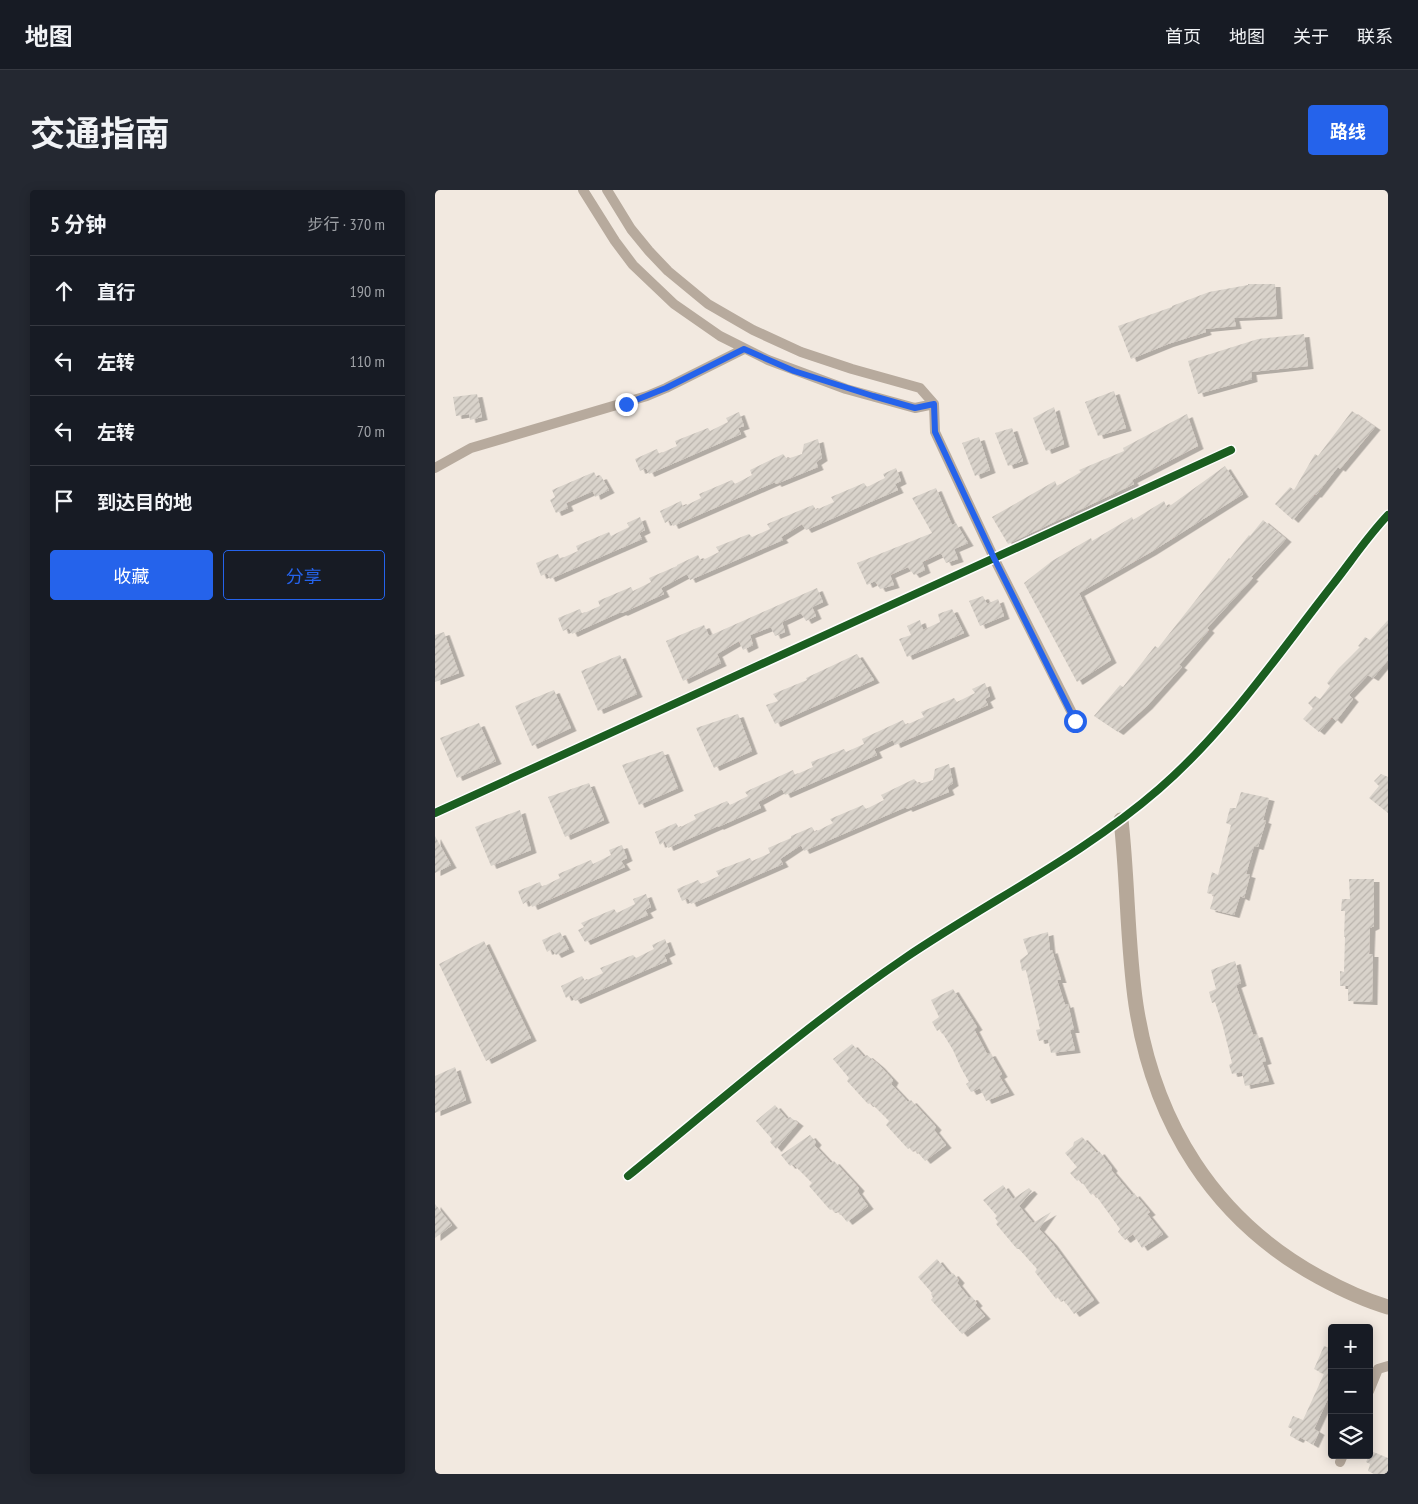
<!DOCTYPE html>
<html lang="zh">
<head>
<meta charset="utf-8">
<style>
	:root { --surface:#171b24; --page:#242831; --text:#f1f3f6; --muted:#9ea1a6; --line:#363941; --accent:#2563eb }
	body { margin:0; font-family:"PT Sans Narrow","Noto Sans SC",sans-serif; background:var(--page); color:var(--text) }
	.controls { position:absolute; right:15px; bottom:15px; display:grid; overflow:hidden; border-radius:5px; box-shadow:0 2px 12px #0003 }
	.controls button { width:45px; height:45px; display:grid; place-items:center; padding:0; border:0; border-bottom:1px solid var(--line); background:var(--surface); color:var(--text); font:25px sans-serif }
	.stop { position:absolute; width:15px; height:15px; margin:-11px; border:4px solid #2563eb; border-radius:50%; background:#fff }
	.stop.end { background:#2563eb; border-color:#fff; box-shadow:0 1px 5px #0008 }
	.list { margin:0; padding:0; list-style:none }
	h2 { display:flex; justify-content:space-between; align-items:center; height:65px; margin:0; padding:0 20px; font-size:21px }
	h2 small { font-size:16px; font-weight:400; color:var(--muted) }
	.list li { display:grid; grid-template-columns:32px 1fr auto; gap:15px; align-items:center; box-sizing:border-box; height:70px; padding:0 20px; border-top:1px solid var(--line) }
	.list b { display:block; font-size:19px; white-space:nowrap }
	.list em { font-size:16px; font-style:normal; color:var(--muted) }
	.actions { display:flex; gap:10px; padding:15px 20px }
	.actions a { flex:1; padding:11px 0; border:1px solid var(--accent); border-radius:5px; text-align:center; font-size:18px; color:var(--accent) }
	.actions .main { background:var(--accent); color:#fff }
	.icon { flex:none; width:28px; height:28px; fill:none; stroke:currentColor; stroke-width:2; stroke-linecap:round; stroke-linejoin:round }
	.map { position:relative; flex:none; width:953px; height:1284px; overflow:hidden; border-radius:5px }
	header { display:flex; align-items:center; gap:30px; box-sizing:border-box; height:70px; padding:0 25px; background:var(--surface); border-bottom:1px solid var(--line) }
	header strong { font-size:24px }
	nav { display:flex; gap:28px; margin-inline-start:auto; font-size:18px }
	.intro { display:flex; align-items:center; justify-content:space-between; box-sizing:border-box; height:120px; padding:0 30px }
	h1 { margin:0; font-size:35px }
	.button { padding:12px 22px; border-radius:5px; background:var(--accent); color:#fff; font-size:18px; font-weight:700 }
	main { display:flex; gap:30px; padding:0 30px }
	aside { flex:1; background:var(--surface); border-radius:5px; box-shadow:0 2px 12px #0003 }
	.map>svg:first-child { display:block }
	.building { fill:url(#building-hatch); filter:url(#shadow) }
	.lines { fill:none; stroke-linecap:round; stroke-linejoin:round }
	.street { stroke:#b7aa9d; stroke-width:10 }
	.secondary { stroke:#b6a899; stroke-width:15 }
	.cycleway-casing { stroke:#fff; stroke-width:11 }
	.cycleway { stroke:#1b5e20; stroke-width:8 }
	.route { stroke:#2563eb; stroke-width:6 }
</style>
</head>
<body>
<header>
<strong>地图</strong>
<nav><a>首页</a><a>地图</a><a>关于</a><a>联系</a></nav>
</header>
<div class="intro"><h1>交通指南</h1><a class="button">路线</a></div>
<main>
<aside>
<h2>5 分钟<small>步行 · 370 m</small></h2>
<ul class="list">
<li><svg class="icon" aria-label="ahead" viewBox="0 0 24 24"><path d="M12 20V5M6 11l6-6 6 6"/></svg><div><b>直行</b></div><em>190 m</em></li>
<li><svg class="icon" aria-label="left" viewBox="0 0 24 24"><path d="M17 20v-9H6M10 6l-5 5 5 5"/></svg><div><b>左转</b></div><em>110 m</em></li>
<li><svg class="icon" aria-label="left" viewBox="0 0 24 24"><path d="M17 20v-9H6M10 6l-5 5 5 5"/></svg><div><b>左转</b></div><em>70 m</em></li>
<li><svg class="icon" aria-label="arrive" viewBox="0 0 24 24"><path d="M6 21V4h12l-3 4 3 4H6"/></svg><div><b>到达目的地</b></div></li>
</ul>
<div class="actions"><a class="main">收藏</a><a>分享</a></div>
</aside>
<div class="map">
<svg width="953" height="1284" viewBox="0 0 953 1284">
	<defs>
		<pattern id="building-hatch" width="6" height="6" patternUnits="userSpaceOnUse" patternTransform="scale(1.25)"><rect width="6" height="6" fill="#d9d3cb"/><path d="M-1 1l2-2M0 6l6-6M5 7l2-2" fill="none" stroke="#bab4ad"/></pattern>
		<filter id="shadow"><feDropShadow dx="5.5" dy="3" stdDeviation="0" flood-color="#0004"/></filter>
	</defs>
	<rect width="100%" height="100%" fill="#f2e9e0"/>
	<!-- building -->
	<path class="building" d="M813 94H840L842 126 799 128 801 136 770 139 771 142 733 154 696 169 683 136 737 117V116L774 102 813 95Z
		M869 144 873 176 816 182 817 189 763 204 753 171 823 149Z
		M679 201 691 238 663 246 650 212Z
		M42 204 47 227 35 230 34 224 21 226 18 207Z
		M619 217 629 254 611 261 598 228Z
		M917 221 940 237 905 279 903 277 881 305 880 304 858 330 840 314 855 297 859 300 880 264 883 266Z
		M304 222 309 236 303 238 306 244 214 284 211 278 205 281 200 269 222 259 224 264 242 256 240 251 273 238 275 241 293 232 291 228Z
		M752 224 763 256 697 290 699 294 573 354 557 327 620 291 622 296 646 282 644 280 689 261 688 258Z
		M577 238 588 271 573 276 560 243Z
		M544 247 555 280 540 286 527 253Z
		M383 249 387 268 381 272 383 277 341 294 340 292 238 336 235 330 230 333 225 321 246 311 248 317 266 308 264 304 297 290 300 294 317 285 315 280 348 264 352 269 367 264 369 254Z
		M790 276 808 304 716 362 644 403 676 470 642 492 589 393 617 371 656 348 657 351 697 327 698 330 729 311 732 318Z
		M461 278 466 291 460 294 463 300 371 340 367 334 346 347 348 350 255 390 252 384 226 398 229 404 187 423 186 422 137 444 134 438 128 441 123 428 145 419 147 424 165 416 163 411 196 397 198 401 216 392 214 388 242 376V375L263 365 266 371 284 362 281 357 314 344 317 347 335 339 332 334 378 315 381 320 399 312 396 307 429 293 432 297 450 288 448 284Z
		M159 282 162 288 166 286 174 300 160 307 158 301 131 313 133 318 121 323 115 310 120 307 117 300Z
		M501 298 517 335 521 333 533 353 519 359 523 369 511 373 506 363 487 372 490 380 479 385 473 377 455 385 459 395 445 399 440 391 432 395 422 373 497 343 477 308Z
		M205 327 210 340 204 343 207 349 115 389 112 383 106 386 101 373 123 364 125 369 143 361 141 356 174 342 176 346 194 337 192 333Z
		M828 330 851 349 816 387 818 388 772 438 774 440 744 475 747 477 712 516 683 542 659 526 685 495 688 497 720 456 723 458 794 368 795 369 814 345 815 346Z
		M382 398 388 412 377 417 381 426 371 431 366 423 347 432 350 442 340 446 336 437 315 445 318 455 308 460 304 451 282 464 286 473 248 491 231 451 269 435 274 446Z
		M548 406 552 414 563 409 569 426 545 436 534 411Z
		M517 419 529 443 472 467 464 449 476 445 472 436 485 430 488 440 505 432 503 424Z
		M953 430V470L938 488 933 485 914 505 918 509 901 531 897 527 884 542 868 529 878 518 873 513 880 506 885 509 895 496 892 493 903 479 925 457 923 456 930 447 935 450Z
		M9 442 24 483 0 492V445Z
		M422 464 439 490 340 534 331 515 343 511 338 504 372 490 371 488Z
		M185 465 202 504 163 521 146 481Z
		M550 493 555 506 550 509 553 515 460 555 458 550 439 559 442 565 350 605 347 599 323 612 326 618 283 637V636L233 658 230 651 225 655 220 642 241 633 244 638 261 629 259 625 292 611 295 615 313 606 310 602 358 580 360 585 378 577 376 572 409 559 411 562 429 554 427 549 468 530 471 535 489 527 486 522 519 508 522 512 540 503 537 499Z
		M119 500 136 538 97 556 80 516Z
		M303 524 317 561 279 578 261 538Z
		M44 533 61 571 22 588 5 548Z
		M228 561 243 598 204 615 187 575Z
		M514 574 518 593 512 597 514 602 472 619 471 617 369 661 366 655 345 669 348 674 256 714 253 708 247 711 242 699 263 690 266 694 284 686 281 681 315 668 317 671 335 663 333 658 356 648V646L377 637 380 642 398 633 395 629 428 615 431 619 449 610 446 605 479 589 484 594 498 590 500 579Z
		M946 584 953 587V623L934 608 944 596 939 591Z
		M154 593 169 630 130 647 113 607Z
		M806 602 834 608 828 630 831 631 823 657 819 656 811 684 815 685 809 708 805 706 799 725 775 719 779 705 772 703 777 682 783 685 796 635 791 633 795 618H801Z
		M85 620 96 660 56 676 40 637Z
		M0 646 16 675 0 683Z
		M187 655 192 668 186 671 190 677 97 717 94 710 88 714 83 701 105 692 107 697 125 688 123 684 156 670 158 674 176 665 174 660Z
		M914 689H939V736L935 738 934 764H938L937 812 913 811V796H905V781L909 782 910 747H909L910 721H906L907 709H915Z
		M211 704 216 717 210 720 213 725 150 752 143 740 149 737 146 733 179 719 182 723 200 714 198 709Z
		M125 742 134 759 121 765 117 759 112 762 107 750Z
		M613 742 615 761 617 760 626 790H622L630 815 633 814 639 840H635L640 860 616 863 613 849 604 851 601 840 605 839 597 806 591 780 587 781 585 770 593 764 588 749Z
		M230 749 235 762 229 765 232 771 140 811 136 805 131 808 126 796 147 786 150 791 168 783 165 778 198 765 201 768 219 759 217 755Z
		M49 751 96 848 51 871 4 774Z
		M800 771 806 793 801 795 818 845 822 844 831 871 827 872 834 891 810 896 807 882 797 884 794 875 797 873 788 837 780 812 777 813 774 802 781 799 776 780Z
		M518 799 542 837 539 839 552 864 555 863 567 884 564 886 574 902 551 911 545 898 536 902 531 894 534 892 526 878 518 860 505 839 502 841 497 832 504 827 496 810Z
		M417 854 429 867 432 865 444 875 458 890 456 894 473 912 476 910 501 937 499 940 511 955 490 971 480 959 477 961 475 957 473 959 451 935 454 931 436 913 433 914 412 891 414 888 398 869Z
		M20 877 31 910 0 923V886Z
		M340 915 352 929 355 927 363 933 341 959 335 952 337 949 321 931Z
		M375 945 381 952 379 955 396 973 399 971 424 998 422 1001 433 1016 412 1032 403 1021 400 1022 398 1019 395 1020 374 996 377 993 358 974 355 976 346 965Z
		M647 947 662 963 664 961 677 978 676 980 697 1005 699 1003 715 1022 712 1024 728 1044 707 1058 698 1044 690 1050 683 1042 685 1039 659 1003 656 1005 645 989 642 991 635 983 642 977 630 963 638 956 639 952Z
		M568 995 578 1009 594 998 597 1001 584 1016 598 1033 616 1022 604 1039 617 1053 659 1110 639 1124 628 1109 626 1111 623 1107 621 1109 600 1082 602 1079 584 1059H582L561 1034 563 1032 560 1028 562 1026 548 1010Z
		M0 1014 17 1035 0 1048Z
		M502 1069 515 1085 518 1083 524 1090 522 1093 534 1108 537 1107 542 1113 540 1115 550 1126 527 1144 496 1110 498 1108 496 1104 497 1103 483 1087Z
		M889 1156 897 1159V1200L879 1239 884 1242 878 1255 865 1247 863 1250 855 1246 857 1239 853 1237 858 1226 868 1230 889 1184 879 1179Z
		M936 1261 953 1268V1284H939L933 1281 935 1274 931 1272Z"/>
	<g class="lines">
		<!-- street -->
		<path class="street" d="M148 0 180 51 198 75 239 114 285 146 333 170 411 199 480 218 499 214
			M172 0 196 39 214 61 233 81 273 114 318 140 366 162 417 179 485 198 499 214 500 242 559 368 641 531
			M0 278 36 258 212 206 231 198 309 159
			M0 623 796 260
			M193 986C284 912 373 834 470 768 554 711 647 666 724 599 792 540 844 463 899 393 917 370 933 346 953 325
			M934 1201 943 1179 953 1176
			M905 1272 908 1265"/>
		<!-- secondary -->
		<path class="secondary" d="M686 630C693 692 692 754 701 815 719 932 778 1029 884 1087 906 1099 929 1110 953 1117"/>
		<!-- cycleway casing -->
		<g class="cycleway-casing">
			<path id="cycleway" d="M0 623 796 260
				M193 986C284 912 373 834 470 768 554 711 647 666 724 599 792 540 844 463 899 393 917 370 933 346 953 325"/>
		</g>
		<!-- cycleway -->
		<use href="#cycleway" class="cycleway"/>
	</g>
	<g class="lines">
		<!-- route -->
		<path class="route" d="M191 214 231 198 309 159 359 181 438 206 480 218 499 214 500 242 559 368 640 531"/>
	</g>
</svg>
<div class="controls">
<button>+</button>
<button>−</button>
<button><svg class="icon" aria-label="layers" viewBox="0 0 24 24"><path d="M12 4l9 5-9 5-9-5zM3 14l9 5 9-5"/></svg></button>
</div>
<div class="stop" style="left:640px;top:531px"></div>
<div class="stop end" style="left:191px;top:214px"></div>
</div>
</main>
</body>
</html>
